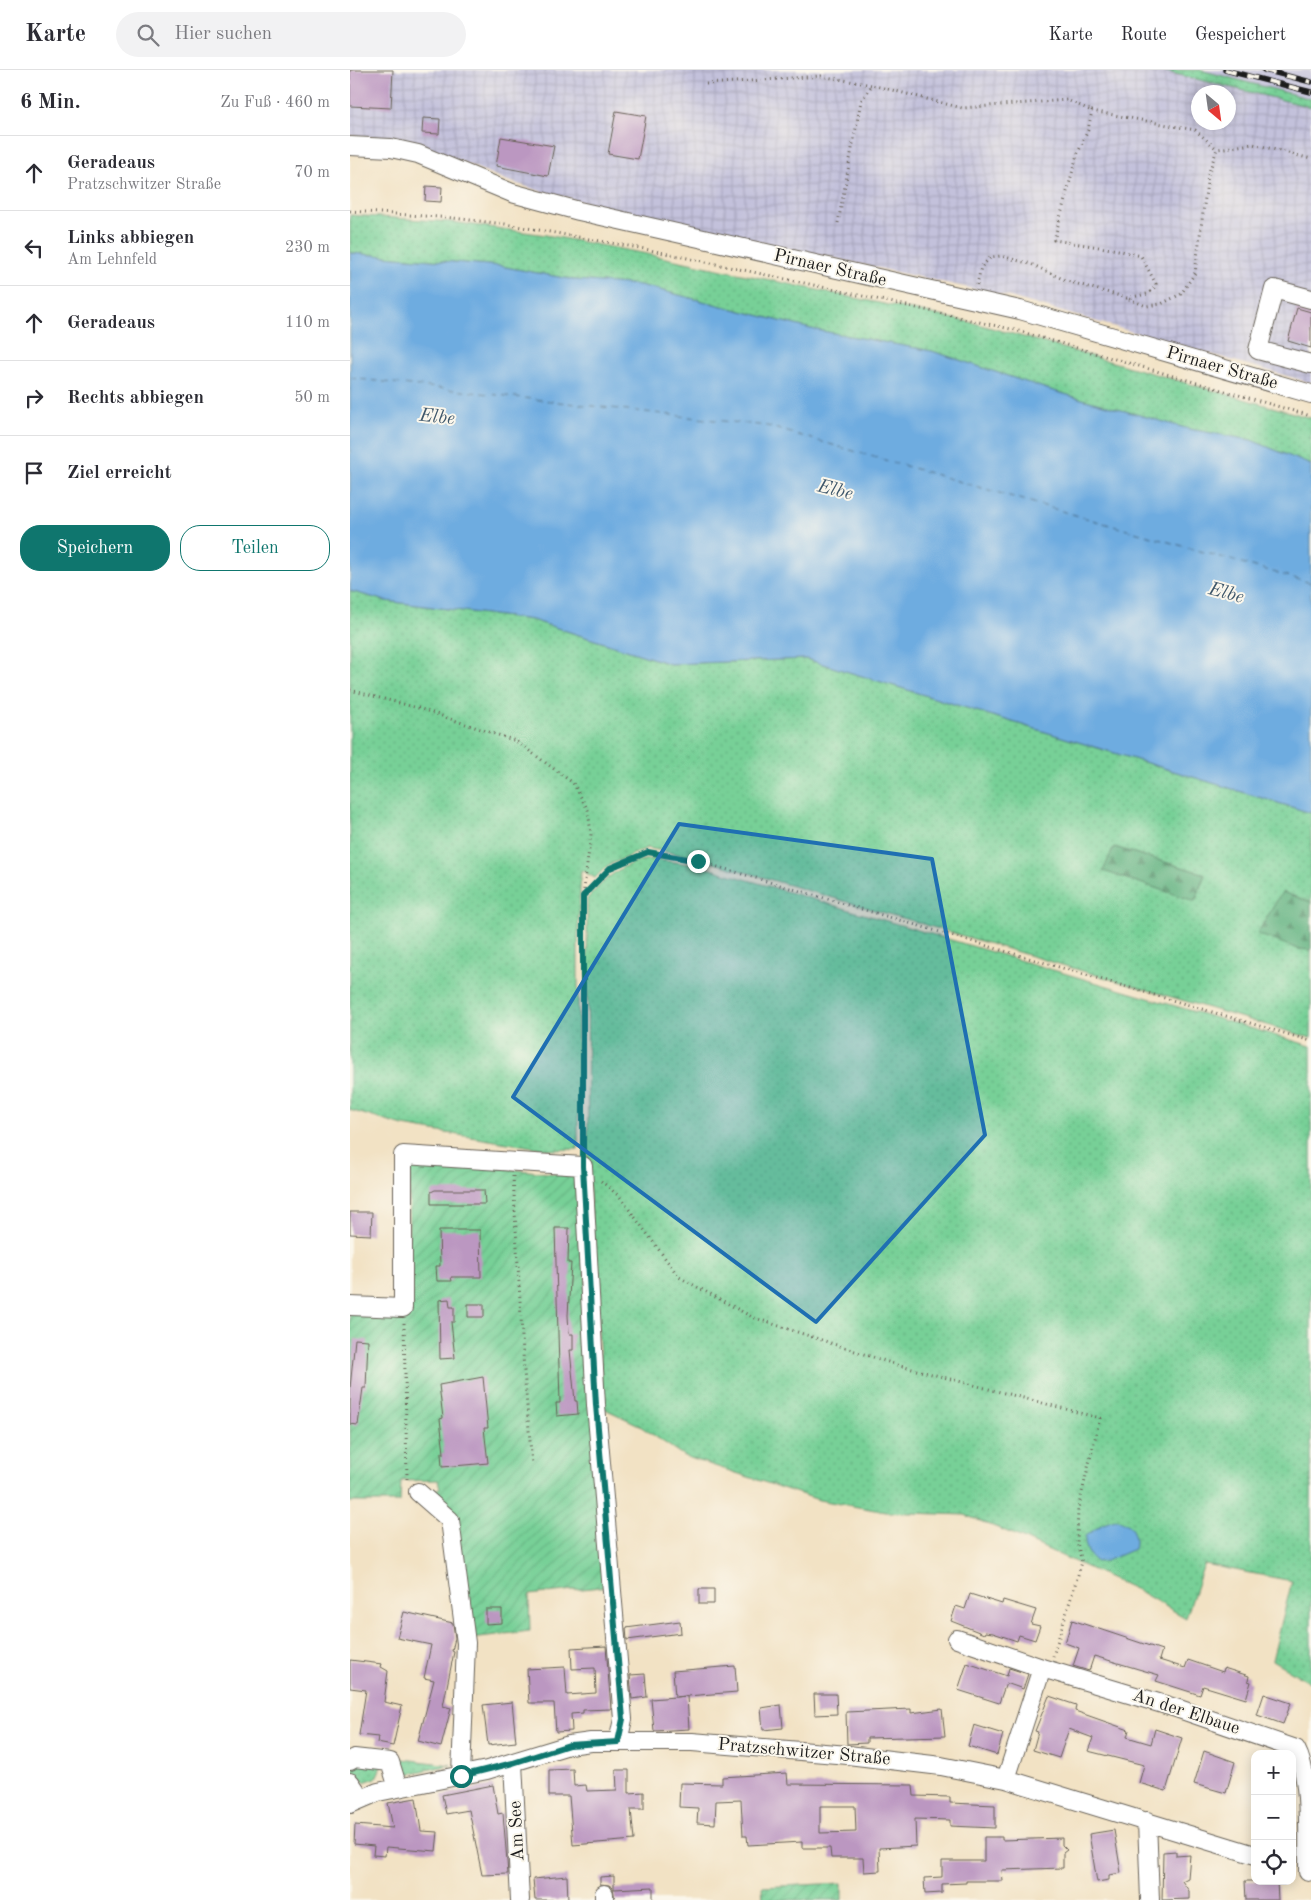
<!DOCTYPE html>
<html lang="de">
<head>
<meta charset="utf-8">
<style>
	:root { --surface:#fff; --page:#f2f2f3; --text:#2b2b33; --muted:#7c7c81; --line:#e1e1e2; --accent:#0f766e }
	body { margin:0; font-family:"Old Standard TT",serif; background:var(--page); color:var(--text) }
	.controls { position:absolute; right:15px; bottom:15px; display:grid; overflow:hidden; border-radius:10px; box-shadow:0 2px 12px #0003 }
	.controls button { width:45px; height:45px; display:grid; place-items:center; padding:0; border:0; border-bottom:1px solid var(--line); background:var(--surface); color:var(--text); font:25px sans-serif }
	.compass { position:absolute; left:841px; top:15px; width:45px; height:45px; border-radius:50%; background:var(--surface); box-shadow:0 2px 12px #0003; rotate:151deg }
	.stop { position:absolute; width:15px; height:15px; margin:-11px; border:4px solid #0f766e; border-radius:50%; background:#fff }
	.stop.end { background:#0f766e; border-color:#fff; box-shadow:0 1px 5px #0008 }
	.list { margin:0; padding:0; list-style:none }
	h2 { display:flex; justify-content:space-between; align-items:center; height:65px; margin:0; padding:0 20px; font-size:21px }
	h2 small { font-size:16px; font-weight:400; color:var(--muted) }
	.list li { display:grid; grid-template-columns:32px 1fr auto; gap:15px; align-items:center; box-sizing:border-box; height:75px; padding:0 20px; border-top:1px solid var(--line) }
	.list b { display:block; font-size:19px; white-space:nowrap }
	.list p { margin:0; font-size:16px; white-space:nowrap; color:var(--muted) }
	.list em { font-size:16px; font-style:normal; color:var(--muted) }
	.actions { display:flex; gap:10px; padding:15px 20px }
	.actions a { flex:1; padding:11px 0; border:1px solid var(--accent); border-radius:20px; text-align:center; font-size:18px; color:var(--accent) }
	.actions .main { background:var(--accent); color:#fff }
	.icon { flex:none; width:28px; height:28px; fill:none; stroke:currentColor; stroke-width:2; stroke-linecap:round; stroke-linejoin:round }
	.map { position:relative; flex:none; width:961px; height:1830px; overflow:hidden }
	header { display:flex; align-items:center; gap:30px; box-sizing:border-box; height:70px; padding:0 25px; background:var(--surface); border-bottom:1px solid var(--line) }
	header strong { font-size:24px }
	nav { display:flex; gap:28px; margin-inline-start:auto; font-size:18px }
	.search { width:350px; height:45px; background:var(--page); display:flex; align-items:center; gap:12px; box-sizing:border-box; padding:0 18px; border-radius:28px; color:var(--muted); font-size:19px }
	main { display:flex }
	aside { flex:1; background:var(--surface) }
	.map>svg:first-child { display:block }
	.industrial { fill:url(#industrial-grid); fill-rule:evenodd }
	.railway { fill:#c3c1db }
	.grass { fill:url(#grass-dots); stroke:#4a765a; fill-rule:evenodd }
	.forest { fill:url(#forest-firs); stroke:#3e674e }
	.garden { fill:url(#garden-furrows); stroke:#4a765a }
	.water { fill:#6eace0; stroke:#45647e }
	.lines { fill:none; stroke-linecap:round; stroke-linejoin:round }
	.ferry { stroke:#3d566a; stroke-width:1; stroke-dasharray:6 5; stroke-linecap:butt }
	.building { fill:#bb97c1; fill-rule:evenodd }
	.minor-casing { stroke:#676157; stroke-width:20 }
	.path { stroke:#676157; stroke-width:3; stroke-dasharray:1 4; stroke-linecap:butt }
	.minor { stroke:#fff; stroke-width:18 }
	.rail-casing { stroke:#1c1c1c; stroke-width:5.5 }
	.rail { stroke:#fbf7ec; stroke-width:4; stroke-dasharray:11; stroke-linecap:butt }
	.route { stroke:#0f766e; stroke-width:6 }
	.marked { fill:#1f6fb2; fill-opacity:0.2; stroke:#1f6fb2; stroke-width:4; stroke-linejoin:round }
	.labels { text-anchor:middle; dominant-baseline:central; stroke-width:4; stroke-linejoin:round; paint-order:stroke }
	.street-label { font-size:18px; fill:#1c1c1c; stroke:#fbf7ec }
	.water-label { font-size:19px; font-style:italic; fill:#3d566a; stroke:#fbf7ec }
</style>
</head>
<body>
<header>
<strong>Karte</strong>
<div class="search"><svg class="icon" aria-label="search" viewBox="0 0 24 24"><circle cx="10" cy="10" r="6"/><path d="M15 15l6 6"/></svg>Hier suchen</div>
<nav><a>Karte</a><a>Route</a><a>Gespeichert</a></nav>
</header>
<main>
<aside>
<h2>6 Min.<small>Zu Fuß · 460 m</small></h2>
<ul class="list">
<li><svg class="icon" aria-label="ahead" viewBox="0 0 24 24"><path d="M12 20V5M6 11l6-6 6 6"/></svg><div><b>Geradeaus</b><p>Pratzschwitzer Straße</p></div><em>70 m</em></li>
<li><svg class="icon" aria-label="left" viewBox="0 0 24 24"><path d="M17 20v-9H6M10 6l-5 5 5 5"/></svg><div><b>Links abbiegen</b><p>Am Lehnfeld</p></div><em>230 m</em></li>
<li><svg class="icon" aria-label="ahead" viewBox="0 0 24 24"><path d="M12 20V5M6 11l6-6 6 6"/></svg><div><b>Geradeaus</b></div><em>110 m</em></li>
<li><svg class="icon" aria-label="right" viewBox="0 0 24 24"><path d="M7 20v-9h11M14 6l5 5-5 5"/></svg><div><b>Rechts abbiegen</b></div><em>50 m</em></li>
<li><svg class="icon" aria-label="arrive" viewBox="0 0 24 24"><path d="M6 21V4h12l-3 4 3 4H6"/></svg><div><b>Ziel erreicht</b></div></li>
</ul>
<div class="actions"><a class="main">Speichern</a><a>Teilen</a></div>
</aside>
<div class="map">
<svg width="961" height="1830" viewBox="0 0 961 1830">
	<defs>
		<pattern id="industrial-grid" width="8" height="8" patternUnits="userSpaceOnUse" patternTransform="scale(1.25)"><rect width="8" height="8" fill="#c3c1db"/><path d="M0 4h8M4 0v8" fill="none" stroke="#a7a5bb"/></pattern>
		<pattern id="grass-dots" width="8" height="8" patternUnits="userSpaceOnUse" patternTransform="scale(1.25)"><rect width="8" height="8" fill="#77d097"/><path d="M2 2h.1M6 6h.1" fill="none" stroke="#66b282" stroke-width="1.8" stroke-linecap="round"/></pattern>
		<pattern id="forest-firs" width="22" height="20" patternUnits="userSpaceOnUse" patternTransform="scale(1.25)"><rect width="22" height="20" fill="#61b280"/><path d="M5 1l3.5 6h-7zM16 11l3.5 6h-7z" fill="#4f9068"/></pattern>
		<pattern id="garden-furrows" width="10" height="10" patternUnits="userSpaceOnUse" patternTransform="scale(1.25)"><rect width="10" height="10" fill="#77d097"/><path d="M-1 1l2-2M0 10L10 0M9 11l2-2" fill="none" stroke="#66b282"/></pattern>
	</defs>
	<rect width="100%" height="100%" fill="#fbf7ec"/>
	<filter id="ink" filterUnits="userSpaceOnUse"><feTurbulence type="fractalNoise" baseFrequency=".02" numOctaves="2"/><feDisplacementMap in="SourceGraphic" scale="10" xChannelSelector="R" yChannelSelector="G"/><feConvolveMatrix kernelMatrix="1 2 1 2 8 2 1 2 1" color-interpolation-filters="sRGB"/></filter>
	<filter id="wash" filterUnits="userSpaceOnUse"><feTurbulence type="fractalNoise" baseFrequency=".0096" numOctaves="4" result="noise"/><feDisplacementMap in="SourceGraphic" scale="20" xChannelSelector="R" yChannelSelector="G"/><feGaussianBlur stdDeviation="1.12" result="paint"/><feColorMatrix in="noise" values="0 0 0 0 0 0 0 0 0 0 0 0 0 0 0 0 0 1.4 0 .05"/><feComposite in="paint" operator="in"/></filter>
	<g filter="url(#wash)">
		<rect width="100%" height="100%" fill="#f2e2c4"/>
		<!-- industrial -->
		<path class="industrial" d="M0 0H809L961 37V313L660 227 286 145 193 122 158 111 73 76 40 68 0 66ZM848 22H878V52H848Z"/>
		<!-- railway -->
		<path class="railway" d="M850 0H961V29Z"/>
		<!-- grass -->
		<path class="grass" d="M809 0H850L961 29V37Z
			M0 145 102 152 196 165 292 183 624 253 961 348V395L901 370 839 359 700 320 582 281 461 259 290 215 225 210 150 196 0 183Z
			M0 521 36 531 182 550 320 594 456 589 961 743V832L932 823 948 879 961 880V968L347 788 297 778 257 796 245 808 231 800 228 864V1079L201 1080 53 1056 0 1040ZM764 777 855 804 845 831 754 801Z
			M300 789 347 795 961 976V1613L922 1590 942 1511 854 1494 836 1548 787 1520 668 1466 615 1445 536 1442 469 1430 334 1386 287 1354 253 1338 238 1095 237 829C255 809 272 792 300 789Z
			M45 1688 101 1695 52 1705Z
			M4 1692 32 1695 26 1708 14 1712 3 1701Z"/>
		<!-- forest -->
		<path class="forest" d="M764 777 855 804 845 831 753 801Z
			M932 822 961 832V880L948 879 907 864Z"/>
		<!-- garden -->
		<path class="garden" d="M69 1090 228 1106 259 1516 179 1525 180 1561 121 1568 103 1447 77 1423 90 1418 88 1410 51 1411 50 1432H0V1242L57 1244 60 1099Z
			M492 1813V1830H413L412 1817Z"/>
		<!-- water -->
		<path class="water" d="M0 183 150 196 225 210 290 215 461 259 582 281 700 320 839 359 901 370 961 395V743L456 589 320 594 182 550 36 531 0 521Z
			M765 1450C780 1450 788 1465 784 1479L756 1491 747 1492C739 1488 734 1475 735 1466L753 1454Z"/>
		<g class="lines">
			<!-- ferry -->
			<path class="ferry" d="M0 308 417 356 961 513"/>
		</g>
		<g id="blocks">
			<!-- building -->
			<path class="building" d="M0 0H43L41 38 0 36Z
				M266 41 296 46 288 89 258 84Z
				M73 48 90 49 89 64 72 63Z
				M151 67 204 76 198 106 146 96Z
				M76 116 92 117 91 132 75 131Z
				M947 238 961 242V278L938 271Z
				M85 1120H134L135 1134H81V1122Z
				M0 1142H22L21 1165 0 1164Z
				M205 1158H219L218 1193H221L218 1245 219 1264H223V1280H220L225 1331H227L228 1344 207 1346 206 1333H210Z
				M89 1160H130L131 1207H101L102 1211H87L86 1196H90Z
				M99 1229 100 1237H104V1252H101L105 1288 90 1289 89 1230Z
				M118 1234H134V1247H118Z
				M5 1269 18 1270 16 1318H13L8 1355 0 1354V1318Z
				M133 1307 138 1358H134L138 1393 92 1397 91 1383H94L90 1349 93 1348 89 1315Z
				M349 1519H364V1534H349Z
				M620 1524 652 1534 653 1530 686 1540 681 1554 690 1556 685 1570 669 1565 667 1571 643 1563 635 1562 634 1564 601 1551 606 1536 615 1539Z
				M136 1539H152V1553L136 1554Z
				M54 1542 103 1553 105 1568 102 1581 104 1582 93 1636 101 1638 91 1677 68 1671 84 1610 74 1608 81 1575 47 1568Z
				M722 1550 812 1580 809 1590 835 1598 838 1590 873 1602 874 1598 899 1606 898 1611 901 1612 896 1629 853 1616 850 1625 806 1611 809 1605 744 1586 739 1601 723 1596 729 1578 715 1573Z
				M330 1551 331 1563 277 1570 276 1558Z
				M256 1576 261 1639 233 1640V1643L221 1644 222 1661 206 1662 204 1633H179L177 1599 215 1597 217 1625 246 1623 245 1598 222 1599 221 1578Z
				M0 1590 32 1594 31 1597 38 1601 34 1632 52 1636 43 1676 27 1673 28 1667 9 1665 16 1620 0 1618Z
				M617 1593 657 1606 659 1598 678 1604 673 1619 656 1613 649 1633 608 1620Z
				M385 1596 387 1622 325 1627 323 1601Z
				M295 1604 297 1627 282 1629 280 1605Z
				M464 1624H486L487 1644 465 1645Z
				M914 1624 941 1633 933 1654 907 1645Z
				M337 1626 339 1659 304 1661 301 1629Z
				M699 1626 726 1635 725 1641 779 1660 777 1667 801 1674 805 1659 832 1668 816 1721 789 1713 794 1695 738 1681 743 1668 719 1659 709 1688 683 1680 688 1662 685 1661Z
				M162 1632 166 1672 138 1675 133 1635Z
				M431 1635 433 1658 413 1660 411 1638Z
				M561 1639V1643L592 1639 595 1666 517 1668V1673L497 1674 496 1642Z
				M624 1655 653 1664 647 1685 618 1676Z
				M854 1681 885 1692 876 1723 844 1714Z
				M223 1699 224 1716 236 1715 237 1721 267 1720 266 1700H279V1723L294 1722V1739H281L284 1770 223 1775 219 1726H199V1700Z
				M437 1703 438 1714 563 1715 564 1726 600 1727V1733L645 1735V1758L600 1756V1750L565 1749 566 1776 529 1778 530 1801 514 1802 513 1788H481L480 1778H452V1772L398 1775 397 1766H393L391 1730 366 1731 365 1754 347 1753 348 1738 329 1737 330 1713 372 1714V1707ZM470 1736H505L506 1762 470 1763Z
				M143 1715 148 1744 153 1743 158 1804 132 1805 119 1740 96 1744 92 1725Z
				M66 1728 71 1761 88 1762 86 1781 36 1777 35 1786 23 1785 24 1776 4 1774 5 1755 43 1758 38 1733Z
				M764 1760 771 1803 759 1805V1810L747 1812 739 1764Z
				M634 1767H652V1770L712 1768V1775L717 1780 713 1783V1798L652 1800 653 1811H616V1813L592 1814V1823L575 1824 574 1808 592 1807V1791H634Z
				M826 1781V1786L840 1785 838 1808 832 1811 839 1821V1829L812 1830 813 1782Z
				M217 1806 218 1830H185L183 1809Z
				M264 1806V1819L303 1817V1830H265L263 1818 259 1815 250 1814V1807Z
				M895 1811H927L928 1830H896Z"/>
		</g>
	</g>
	<g filter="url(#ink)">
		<use href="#blocks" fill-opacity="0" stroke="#676157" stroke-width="1"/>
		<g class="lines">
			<!-- minor casing -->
			<g class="minor-casing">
				<path id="minor" d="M0 76 41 78 68 84 162 123 229 141 670 240 961 324
					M961 229 924 219 908 280 961 294
					M0 1236 53 1238V1085L233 1096 246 1335 273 1649 268 1672
					M68 1422 100 1450 116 1573 111 1705
					M607 1569 692 1598
					M0 1691 4 1688 40 1692 48 1718
					M163 1693 170 1830
					M656 1709 692 1598 829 1639 946 1679C961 1706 958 1769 958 1802
					M0 1712 11 1728
					M0 1734 28 1722 137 1700 219 1675 241 1672H342L498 1685 591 1696 656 1709 905 1785
					M797 1751 800 1830
					M254 1830V1824"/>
			</g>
			<!-- path -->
			<path class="path" d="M356 14 471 6 522 15
				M0 141 103 148 155 154 295 179 459 214 665 260 961 346
				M488 153 511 31 522 15 612 38 717 30 742 41
				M627 215 631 197 641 187 651 186 681 194 717 211 777 228 797 224 803 220 806 214 791 186 768 180 704 170 727 85 738 60 742 41 845 60 867 79
				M779 229 796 236 811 234 831 224 845 203 858 105 867 79 903 74 961 89
				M0 620 68 638 166 671 223 713 238 740 241 764 233 826V1081
				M234 826 260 799 298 782 348 791 961 971
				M163 1106 174 1301 182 1395
				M251 1111 270 1127 329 1207 402 1247 547 1295 750 1348 728 1439 727 1473 732 1492 703 1586
				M54 1253 57 1409"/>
			<!-- minor -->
			<use href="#minor" class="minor"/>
			<!-- rail casing -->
			<g class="rail-casing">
				<path id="rail" d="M875 0 961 22
					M914 0 961 12"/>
			</g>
			<!-- rail -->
			<use href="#rail" class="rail"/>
		</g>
	</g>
	<g class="lines" filter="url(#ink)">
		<!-- route -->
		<path class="route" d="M111 1706 163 1693 219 1675 268 1672 273 1649 246 1335 233 1096V826L260 798 298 782 348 791"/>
	</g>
	<!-- marked area -->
	<path class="marked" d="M329 754 582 789 635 1065 466 1252 163 1027Z"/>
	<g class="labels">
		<!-- street labels -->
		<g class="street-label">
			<text transform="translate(480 198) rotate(13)">Pirnaer Straße</text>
			<text transform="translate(872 298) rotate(16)">Pirnaer Straße</text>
			<text transform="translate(836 1642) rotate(18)">An der Elbaue</text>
			<text transform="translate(454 1682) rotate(5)">Pratzschwitzer Straße</text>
			<text transform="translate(167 1761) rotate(-93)">Am See</text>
		</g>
		<!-- water labels -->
		<g class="water-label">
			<text transform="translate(87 348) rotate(6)">Elbe</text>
			<text transform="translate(485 421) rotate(14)">Elbe</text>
			<text transform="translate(876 524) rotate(15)">Elbe</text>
		</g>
	</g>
</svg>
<div class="controls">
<button>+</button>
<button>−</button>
<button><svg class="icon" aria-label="locate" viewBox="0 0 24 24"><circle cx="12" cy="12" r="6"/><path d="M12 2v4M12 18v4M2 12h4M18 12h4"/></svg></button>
</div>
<svg class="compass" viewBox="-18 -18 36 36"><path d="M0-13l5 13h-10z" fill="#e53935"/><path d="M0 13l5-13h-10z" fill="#7c7c81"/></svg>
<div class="stop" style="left:111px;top:1706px"></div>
<div class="stop end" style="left:348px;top:791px"></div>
</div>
</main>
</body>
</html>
